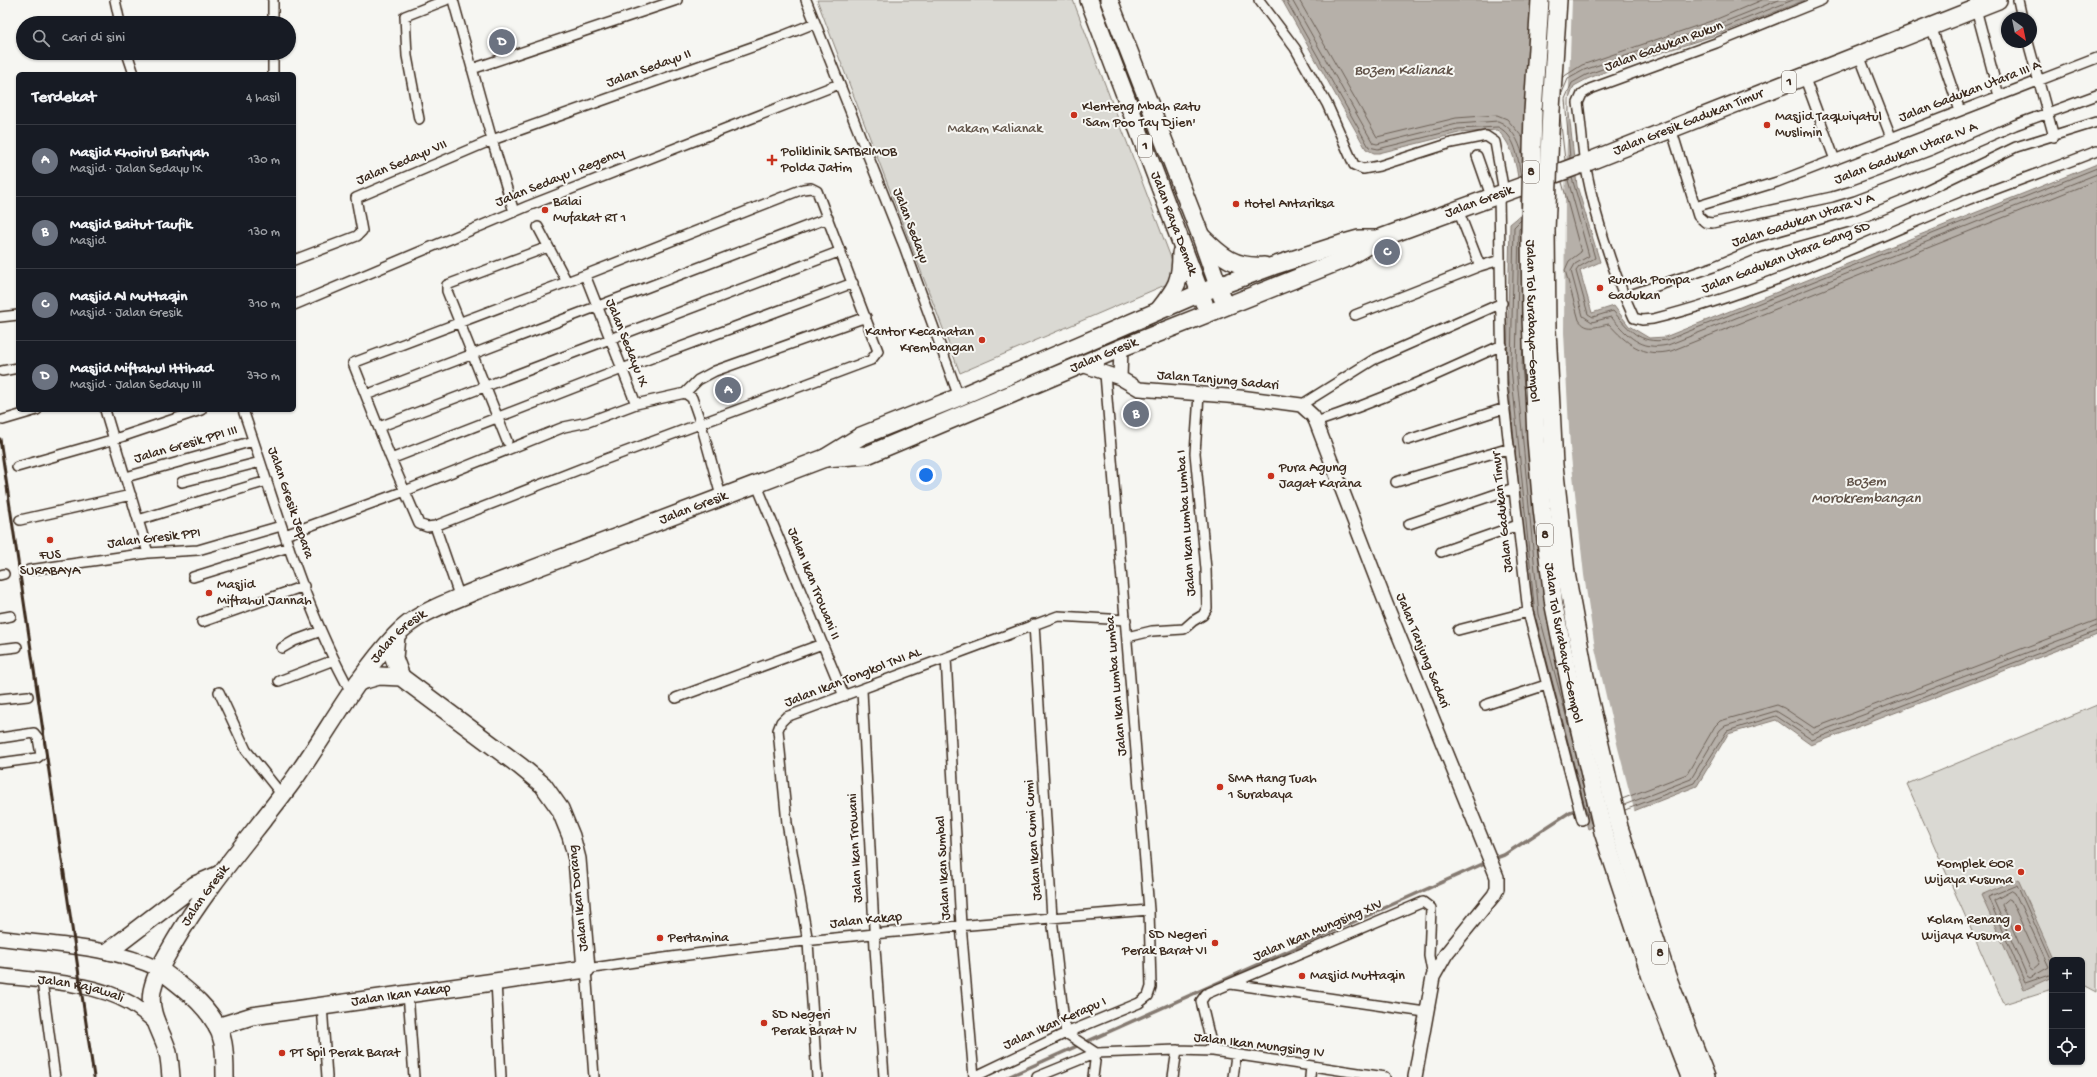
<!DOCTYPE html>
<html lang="id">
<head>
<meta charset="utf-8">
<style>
	:root { --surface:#171b24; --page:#242831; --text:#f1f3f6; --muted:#9ea1a6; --line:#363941; --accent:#c8321e }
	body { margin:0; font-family:"Gochi Hand",sans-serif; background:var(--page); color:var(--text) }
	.controls { position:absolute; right:12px; bottom:12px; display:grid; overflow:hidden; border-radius:6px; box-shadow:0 1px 3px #0004 }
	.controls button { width:36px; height:36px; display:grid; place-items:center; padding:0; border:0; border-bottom:1px solid var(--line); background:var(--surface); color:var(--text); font:20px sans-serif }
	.compass { position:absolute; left:2001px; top:12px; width:36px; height:36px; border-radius:50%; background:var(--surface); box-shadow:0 1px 3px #0004; rotate:147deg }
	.you { position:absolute; left:926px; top:475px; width:14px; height:14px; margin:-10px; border:3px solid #fff; border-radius:50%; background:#1a73e8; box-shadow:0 0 0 6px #1a73e833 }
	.badge { display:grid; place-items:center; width:26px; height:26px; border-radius:50%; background:var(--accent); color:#fff; font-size:13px; font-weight:700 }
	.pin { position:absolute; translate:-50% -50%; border:2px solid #fff; box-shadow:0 1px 4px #0006 }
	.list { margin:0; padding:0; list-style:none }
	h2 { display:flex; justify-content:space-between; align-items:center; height:52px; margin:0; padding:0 16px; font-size:17px }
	h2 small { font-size:13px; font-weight:400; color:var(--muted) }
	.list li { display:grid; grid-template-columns:26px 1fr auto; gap:12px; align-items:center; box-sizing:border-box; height:72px; padding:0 16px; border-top:1px solid var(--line) }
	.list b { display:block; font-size:15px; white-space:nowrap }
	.list p { margin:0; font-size:13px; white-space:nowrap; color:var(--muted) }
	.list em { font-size:13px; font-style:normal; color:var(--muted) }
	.icon { flex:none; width:22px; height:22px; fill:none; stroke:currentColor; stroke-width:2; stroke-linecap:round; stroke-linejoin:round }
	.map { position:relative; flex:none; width:2097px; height:1077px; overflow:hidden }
	.search { position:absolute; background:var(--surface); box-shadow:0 1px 3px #0004; left:16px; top:16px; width:280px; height:44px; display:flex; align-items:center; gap:10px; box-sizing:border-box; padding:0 14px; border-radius:22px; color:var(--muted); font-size:15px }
	.panel { position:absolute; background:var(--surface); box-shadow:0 1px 3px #0004; left:16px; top:72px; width:280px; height:340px; border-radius:6px }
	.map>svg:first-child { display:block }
	.green { fill:#dad9d3; stroke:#8a8278 }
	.water { fill:#b6b0a9; stroke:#857a71 }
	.pier { fill:#f6f6f2 }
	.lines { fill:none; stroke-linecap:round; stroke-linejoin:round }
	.shore { stroke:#6c6056; stroke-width:1 }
	.stream { stroke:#857a71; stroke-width:3.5 }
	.street-casing { stroke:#3b2a1e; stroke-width:12 }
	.secondary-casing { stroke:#3b2a1e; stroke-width:16 }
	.primary-casing { stroke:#3b2a1e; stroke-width:17 }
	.highway-casing { stroke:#3b2a1e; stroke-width:20 }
	.street { stroke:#f6f6f2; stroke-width:9 }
	.secondary { stroke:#f6f6f2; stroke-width:13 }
	.primary { stroke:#f6f6f2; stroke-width:14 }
	.highway { stroke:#f6f6f2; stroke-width:17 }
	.rail { stroke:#3b2a1e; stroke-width:3 }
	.highway-bridge-casing { stroke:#3b2a1e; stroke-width:20; stroke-linecap:butt }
	.highway-bridge { stroke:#f6f6f2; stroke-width:17 }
	.poi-dot { fill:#c8321e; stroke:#f6f6f2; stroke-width:1.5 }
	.labels { text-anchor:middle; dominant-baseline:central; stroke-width:4; stroke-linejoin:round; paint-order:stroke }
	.shield { fill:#f6f6f2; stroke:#73675e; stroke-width:1 }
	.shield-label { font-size:13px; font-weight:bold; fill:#3b2a1e }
	.street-label { font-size:14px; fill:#3b2a1e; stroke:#f6f6f2 }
	.poi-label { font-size:14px; fill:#3b2a1e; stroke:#f6f6f2; text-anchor:start }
	.park-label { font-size:14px; fill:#63564b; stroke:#f6f6f2 }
	.water-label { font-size:15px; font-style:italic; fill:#605248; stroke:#f6f6f2 }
</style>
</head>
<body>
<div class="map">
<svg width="2097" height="1077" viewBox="0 0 2097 1077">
	<rect width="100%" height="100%" fill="#f6f6f2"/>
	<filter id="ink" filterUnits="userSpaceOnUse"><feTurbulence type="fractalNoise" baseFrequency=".025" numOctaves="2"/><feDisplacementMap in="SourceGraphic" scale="8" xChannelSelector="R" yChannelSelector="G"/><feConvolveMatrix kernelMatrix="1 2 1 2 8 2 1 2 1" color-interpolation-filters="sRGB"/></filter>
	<g filter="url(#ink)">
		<!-- green -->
		<path class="green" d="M817 0H1073L1179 279 960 373Z
			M2097 705V992L2082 984V960H2052V989L2004 1004 1907 784Z"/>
		<!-- water -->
		<path class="water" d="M1282 0H1805L1722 33 1617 67 1587 79 1574 86 1569 99V113L1577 186 1600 262 1580 271 1592 313 1614 306 1629 326 1649 338 1665 337 2097 164V635L1811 745 1776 720 1728 734 1697 786 1588 829 1531 616 1507 367 1510 224 1522 214C1518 186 1520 151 1497 130L1459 133 1379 153H1374L1366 149Z
			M2018 879 2054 960H2052V977L2024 990 1981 895Z"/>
		<!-- pier -->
		<path class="pier" d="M1532 0H1572L1565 197 1564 333 1570 447 1584 575 1595 648 1618 748 1635 813 1617 820 1556 656Z"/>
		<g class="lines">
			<!-- shore -->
			<path class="shore" d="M1286 0 1369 147 1378 149 1458 129 1498 127C1516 136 1518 158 1521 177
				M1292 0 1373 143 1377 144 1457 124 1498 121C1510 125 1520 142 1522 154
				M1299 0 1377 137 1456 118 1497 115 1507 119 1523 138
				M1563 77 1582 65 1717 19 1762 0
				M1562 93 1568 79 1584 70 1719 24 1779 0
				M1560 116 1565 160
				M1570 158 1565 99 1572 83 1586 75 1616 64 1720 29 1793 0
				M1572 178 1595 258 1579 267 1576 271 1588 314 1593 317 1613 311C1630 330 1638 344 1667 340L2097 168
				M1568 180 1589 256 1575 264 1571 271 1583 316 1592 322 1611 317C1628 336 1640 351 1668 345L2097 174
				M1562 182 1581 252 1569 261 1565 270 1579 320C1587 332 1597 326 1609 324 1626 343 1643 358 1671 351L2097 180
				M1521 220 1514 227 1511 367 1535 615
				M1521 227 1519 229 1516 367 1539 614 1572 738
				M1523 341 1522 367 1525 395
				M1536 619 1585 807 1591 823
				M1622 799 1687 774 1715 726 1720 721 1777 705 1784 708 1814 728 2097 620
				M1624 805 1691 779 1720 730 1725 726 1776 711 1813 734 2097 626
				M1625 810 1694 783 1727 731 1776 716 1812 740 2097 631
				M2012 891 2015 893 2049 967 2030 978 2027 976 1994 901Z
				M2009 899 2011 900 2040 964 2033 970 2030 968 2002 905Z
				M2052 963 2017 885 1988 897 2025 983 2052 974"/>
			<!-- stream -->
			<path class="stream" d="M1493 859 1504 855 1570 812 1579 809
				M1008 1077 1487 862"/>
			<!-- street casing -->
			<g class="street-casing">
				<path id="street" d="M115 0 120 23
					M453 0 492 140 514 212
					M806 0 904 246 959 397
					M1259 0 1295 48 1327 104 1354 165 1363 169 1379 166 1451 143 1486 136 1495 142 1504 192
					M1822 0 1716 43 1590 89 1582 94 1578 103C1581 123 1582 144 1585 164 1595 216 1612 270 1634 318L1642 320 1653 319C1761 292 1864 243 1967 200 2010 183 2054 168 2097 151
					M2018 0 2022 18
					M1976 9 1999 96
					M273 23V0
					M1931 26 1960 111
					M2028 42 2054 137
					M127 53 134 74
					M1859 55 1891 137
					M472 69 677 0
					M273 74V53
					M1804 76 1835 160
					M419 119 407 56 405 16 446 0
					M1671 128 1698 216 1705 222 1712 223 1832 197 1852 191 1937 159 2015 125 2097 95
					M1477 156 1491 196
					M1499 193 1502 385 1528 612 1582 820
					M1695 207 1777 182 2097 58
					M1458 210 1480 266
					M538 227 567 282
					M294 260 357 236 362 231 356 198 492 140 780 37 815 23
					M585 275 636 404 685 393 692 398 701 424 721 496
					M1627 296 1713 267 1760 247 1859 219 1908 199 2016 147 2097 122
					M294 305 528 206 839 84
					M1355 315 1480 266 1500 260
					M0 317 18 315
					M2 371 18 368
					M685 393 698 380 715 371 866 317
					M366 395 828 218
					M1301 405 1373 360 1502 303
					M105 410 148 553
					M243 410C276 505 302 604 351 692
					M3 420 37 410
					M1316 422C1380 401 1441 373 1502 345
					M379 427 841 251
					M1408 440 1505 408
					M507 441 447 291V285L548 247
					M391 459 622 369 853 283
					M17 467 115 439 201 410
					M126 477 253 441
					M182 482 260 462
					M1396 482 1510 448
					M756 483 844 696
					M20 520 131 495
					M138 520 267 481
					M1409 524 1514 488
					M435 526 598 462 871 360 878 351 817 191 811 188 803 189 585 275 353 363 391 459 419 524 427 527 435 526 460 598
					M285 535 405 491 564 427 588 422 636 404
					M1441 552 1518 525
					M29 570 148 553 198 550 281 526
					M0 575 4 574
					M193 577 289 547
					M0 618 11 616
					M202 622 304 586
					M1034 624 1052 918 1064 1021 1066 1033 1096 1053 1093 1077
					M1458 630 1528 612
					M1127 637 1152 631 1184 629 1193 621 1203 615 1207 608 1206 569 1195 453 1199 395
					M282 648 294 641 321 631
					M0 649 17 647
					M946 658 961 925 974 1077
					M279 681 334 660
					M862 690 875 948 884 1077
					M219 692 246 750 282 795
					M676 698 822 644
					M0 699 28 696
					M1485 705 1546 685
					M0 738 34 733 38 738 41 755 37 758 0 763
					M42 981 55 1077
					M496 981 501 1077
					M1231 984 1425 1012
					M408 993 414 1077
					M322 1005 327 1077
					M1213 1051 1201 1001 1206 994 1423 902 1431 908 1429 956 1433 977
					M594 1077 586 969C773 941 961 925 1149 910
					M817 1077 808 942 787 823 778 730 781 722 786 717 1058 616 1126 620
					M974 1077 1066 1033 1139 1003 1148 996 1151 987 1149 910 1105 374
					M1037 1077 1096 1053 1177 1050 1213 1051 1385 1077
					M1173 1077 1177 1050
					M1233 1077 1236 1056
					M1310 1077 1311 1066"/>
			</g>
			<!-- secondary casing -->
			<g class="secondary-casing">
				<path id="secondary" d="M1082 365 1120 378 1139 389 1240 397 1301 405 1313 416 1316 422 1386 604 1497 877V889L1494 895 1446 954 1433 977 1415 1077
					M1120 378 1121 348"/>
			</g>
			<!-- primary casing -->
			<g class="primary-casing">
				<g id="primary">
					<path d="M0 938C54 945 110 946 159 969"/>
					<path id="s1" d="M0 976C41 981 94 982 130 1003 139 1008 147 1015 155 1022"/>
				</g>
			</g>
			<!-- highway casing -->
			<g class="highway-casing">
				<g id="highway">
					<path id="s2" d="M1089 0 1204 303"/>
					<path d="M1109 0 1200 234 1222 297"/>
					<path d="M1551 109 1558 0"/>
					<path d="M1533 112 1540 0"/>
					<path d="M1546 230 1547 330 1554 465 1566 573 1588 693 1619 827 1667 976 1706 1077"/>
					<path id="s3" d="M1530 232 1531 316 1536 439 1542 508 1554 606 1573 700 1603 832 1651 977 1690 1077"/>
					<path d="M1202 237C1222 257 1235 268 1264 266"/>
					<path d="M1159 310C1177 287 1181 281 1181 253"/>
					<path id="s4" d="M825 458 867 455 1121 348 1345 259 1378 239 1585 163 1998 0"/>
					<path d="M396 636 394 658 401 677"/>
					<path d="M109 951 195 885 218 875"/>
					<path d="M159 969C183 987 217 1011 223 1043 225 1054 225 1066 225 1077"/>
					<path id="s5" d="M217 1027 252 1016 586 969 577 859 571 836 560 809 543 785 520 766 401 677 379 676 358 682"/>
					<path id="s6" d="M171 1077C170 1068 170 1058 167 1049 161 1030 148 1013 152 991 156 972 166 957 175 941 208 884 253 835 292 782 327 734 354 680 395 636 416 613 447 603 475 591L825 458 861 436 959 397 1200 293 1273 266 1341 244 1359 239H1378"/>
				</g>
			</g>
			<!-- street -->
			<use href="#street" class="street"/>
			<!-- secondary -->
			<use href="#secondary" class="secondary"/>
			<!-- primary -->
			<use href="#primary" class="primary"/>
			<!-- highway -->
			<use href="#highway" class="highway"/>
			<!-- rail -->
			<path class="rail" d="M0 439 94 1077"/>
			<!-- highway-bridge casing -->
			<g class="highway-bridge-casing">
				<path id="highway-bridge" d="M1546 230 1551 109
					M1530 232 1533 112"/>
			</g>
			<!-- highway-bridge -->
			<use href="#highway-bridge" class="highway-bridge"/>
		</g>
	</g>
	<!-- markers -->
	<g class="poi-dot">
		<circle cx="1074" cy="115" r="4"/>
		<circle cx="1767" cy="125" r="4"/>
		<path d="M770 154h4v4h4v4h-4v4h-4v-4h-4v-4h4z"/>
		<circle cx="1236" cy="204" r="4"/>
		<circle cx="545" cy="210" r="4"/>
		<circle cx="1600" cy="288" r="4"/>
		<circle cx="982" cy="340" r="4"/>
		<circle cx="1271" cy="476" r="4"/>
		<circle cx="50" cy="540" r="4"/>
		<circle cx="209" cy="593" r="4"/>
		<circle cx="1220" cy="787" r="4"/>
		<circle cx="2021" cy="872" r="4"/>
		<circle cx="2018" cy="928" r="4"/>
		<circle cx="660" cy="938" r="4"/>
		<circle cx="1215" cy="943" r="4"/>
		<circle cx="1302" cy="976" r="4"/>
		<circle cx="764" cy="1023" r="4"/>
		<circle cx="282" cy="1053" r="4"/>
	</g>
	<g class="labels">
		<!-- shield labels -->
		<g class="shield">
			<rect x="1782" y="71" width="14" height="22" rx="3"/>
			<rect x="1138" y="135" width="14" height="22" rx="3"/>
			<rect x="1523" y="161" width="16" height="22" rx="3"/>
			<rect x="1537" y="524" width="16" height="22" rx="3"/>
			<rect x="1652" y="942" width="16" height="22" rx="3"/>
		</g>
		<g class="shield-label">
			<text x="1789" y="82">1</text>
			<text x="1145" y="146">1</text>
			<text x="1531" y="172">8</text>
			<text x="1545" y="535">8</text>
			<text x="1660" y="953">8</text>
		</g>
		<!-- street labels -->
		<g class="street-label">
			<text transform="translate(1664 47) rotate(-20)">Jalan Gadukan Rukun</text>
			<text transform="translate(649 69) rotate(-20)">Jalan Sedayu II</text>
			<text transform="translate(1970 92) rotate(-21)">Jalan Gadukan Utara III A</text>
			<text stroke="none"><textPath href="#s4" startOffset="929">Jalan Gresik Gadukan Timur</textPath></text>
			<text transform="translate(1906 154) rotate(-21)">Jalan Gadukan Utara IV A</text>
			<text transform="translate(402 163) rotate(-23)">Jalan Sedayu VII</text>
			<text transform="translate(560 178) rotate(-22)">Jalan Sedayu I Regency</text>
			<text stroke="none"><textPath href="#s4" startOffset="705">Jalan Gresik</textPath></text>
			<text transform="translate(1803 221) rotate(-18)">Jalan Gadukan Utara V A</text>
			<text stroke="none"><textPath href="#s2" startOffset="239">Jalan Raya Demak</textPath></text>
			<text transform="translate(910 226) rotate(69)">Jalan Sedayu</text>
			<text transform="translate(1786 258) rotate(-21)">Jalan Gadukan Utara Gang SD</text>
			<text stroke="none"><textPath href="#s3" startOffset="89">Jalan Tol Surabaya–Gempol</textPath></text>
			<text transform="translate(626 343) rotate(68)">Jalan Sedayu IX</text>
			<text stroke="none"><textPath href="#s4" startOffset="299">Jalan Gresik</textPath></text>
			<text transform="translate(1218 381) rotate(5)">Jalan Tanjung Sadari</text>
			<text transform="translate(186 445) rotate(-16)">Jalan Gresik PPI III</text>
			<text transform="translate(290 503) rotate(71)">Jalan Gresik Jepara</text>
			<text stroke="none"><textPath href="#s6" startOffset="847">Jalan Gresik</textPath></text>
			<text transform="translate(1503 512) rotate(-96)">Jalan Gadukan Timur</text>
			<text transform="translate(1187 523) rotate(-94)">Jalan Ikan Lumba Lumba I</text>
			<text transform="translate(154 539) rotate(-7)">Jalan Gresik PPI</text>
			<text transform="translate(813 584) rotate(68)">Jalan Ikan Trowani II</text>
			<text stroke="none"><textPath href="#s6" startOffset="523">Jalan Gresik</textPath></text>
			<text stroke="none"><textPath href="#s3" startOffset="413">Jalan Tol Surabaya–Gempol</textPath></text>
			<text transform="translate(1422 651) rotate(68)">Jalan Tanjung Sadari</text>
			<text transform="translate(853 678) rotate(-21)">Jalan Ikan Tongkol TNI AL</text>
			<text transform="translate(1117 686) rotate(-95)">Jalan Ikan Lumba Lumba</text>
			<text transform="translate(1034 840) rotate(-94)">Jalan Ikan Cumi Cumi</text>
			<text transform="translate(856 848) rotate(-93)">Jalan Ikan Trowani</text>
			<text transform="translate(944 868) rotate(-93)">Jalan Ikan Sumbal</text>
			<text stroke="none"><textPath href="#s6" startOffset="199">Jalan Gresik</textPath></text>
			<text transform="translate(579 898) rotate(-96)">Jalan Ikan Dorang</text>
			<text transform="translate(866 921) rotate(-6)">Jalan Kakap</text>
			<text transform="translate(1318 931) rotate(-23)">Jalan Ikan Mungsing XIV</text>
			<text stroke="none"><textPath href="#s1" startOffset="82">Jalan Rajawali</textPath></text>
			<text stroke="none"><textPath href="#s5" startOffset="187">Jalan Ikan Kakap</textPath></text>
			<text transform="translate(1055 1024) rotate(-24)">Jalan Ikan Kerapu I</text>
			<text transform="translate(1259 1046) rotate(7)">Jalan Ikan Mungsing IV</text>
		</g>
		<!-- poi labels -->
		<g class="poi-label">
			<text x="1082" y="107">Klenteng Mbah Ratu<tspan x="1082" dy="16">'Sam Poo Tay Djien'</tspan></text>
			<text x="1775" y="117">Masjid Taqwiyatul<tspan x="1775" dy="16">Muslimin</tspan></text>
			<text x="781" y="152">Poliklinik SATBRIMOB<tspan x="781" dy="16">Polda Jatim</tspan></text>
			<text x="553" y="202">Balai<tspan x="553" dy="16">Mufakat RT 1</tspan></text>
			<text x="1244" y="204">Hotel Antariksa</text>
			<text x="1608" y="280">Rumah Pompa<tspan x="1608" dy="16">Gadukan</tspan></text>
			<text x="974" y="332" text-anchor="end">Kantor Kecamatan<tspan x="974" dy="16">Krembangan</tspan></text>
			<text x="1279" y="468">Pura Agung<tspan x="1279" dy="16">Jagat Karana</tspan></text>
			<text x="50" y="555" text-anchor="middle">FUS<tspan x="50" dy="16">SURABAYA</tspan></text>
			<text x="217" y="585">Masjid<tspan x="217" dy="16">Miftahul Jannah</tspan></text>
			<text x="1228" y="779">SMA Hang Tuah<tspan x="1228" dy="16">1 Surabaya</tspan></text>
			<text x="2013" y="864" text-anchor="end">Komplek GOR<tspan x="2013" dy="16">Wijaya Kusuma</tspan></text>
			<text x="2010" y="920" text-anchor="end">Kolam Renang<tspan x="2010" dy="16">Wijaya Kusuma</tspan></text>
			<text x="1207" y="935" text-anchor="end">SD Negeri<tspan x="1207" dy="16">Perak Barat VI</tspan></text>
			<text x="668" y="938">Pertamina</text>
			<text x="1310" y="976">Masjid Muttaqin</text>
			<text x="772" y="1015">SD Negeri<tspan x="772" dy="16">Perak Barat IV</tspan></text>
			<text x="290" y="1053">PT Spil Perak Barat</text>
		</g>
		<!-- park labels -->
		<g class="park-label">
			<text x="995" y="129">Makam Kalianak</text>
		</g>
		<!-- water labels -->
		<g class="water-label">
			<text x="1403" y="71">Bozem Kalianak</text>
			<text x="1866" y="482">Bozem<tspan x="1866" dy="17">Morokrembangan</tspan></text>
		</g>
	</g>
</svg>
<div class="controls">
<button>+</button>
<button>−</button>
<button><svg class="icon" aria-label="locate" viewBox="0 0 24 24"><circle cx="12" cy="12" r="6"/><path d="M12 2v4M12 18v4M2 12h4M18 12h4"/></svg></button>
</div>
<svg class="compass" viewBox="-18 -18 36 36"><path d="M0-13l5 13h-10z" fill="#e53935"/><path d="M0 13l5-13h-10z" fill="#9ea1a6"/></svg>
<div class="you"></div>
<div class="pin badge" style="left:728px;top:390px;background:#6b7280">A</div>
<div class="pin badge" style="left:1136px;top:414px;background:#6b7280">B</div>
<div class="pin badge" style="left:1387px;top:252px;background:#6b7280">C</div>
<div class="pin badge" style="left:502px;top:42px;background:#6b7280">D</div>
<div class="search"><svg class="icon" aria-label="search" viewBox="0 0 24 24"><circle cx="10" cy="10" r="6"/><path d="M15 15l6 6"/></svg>Cari di sini</div>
<section class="panel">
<h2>Terdekat<small>4 hasil</small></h2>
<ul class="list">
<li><span class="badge" style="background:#6b7280">A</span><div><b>Masjid Khoirul Bariyah</b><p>Masjid · Jalan Sedayu IX</p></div><em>130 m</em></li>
<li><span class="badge" style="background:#6b7280">B</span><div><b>Masjid Baitut Taufik</b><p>Masjid</p></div><em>130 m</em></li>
<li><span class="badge" style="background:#6b7280">C</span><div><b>Masjid Al Muttaqin</b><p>Masjid · Jalan Gresik</p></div><em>310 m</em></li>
<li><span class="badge" style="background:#6b7280">D</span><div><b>Masjid Miftahul Ittihad</b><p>Masjid · Jalan Sedayu III</p></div><em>370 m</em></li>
</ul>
</section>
</div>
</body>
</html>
